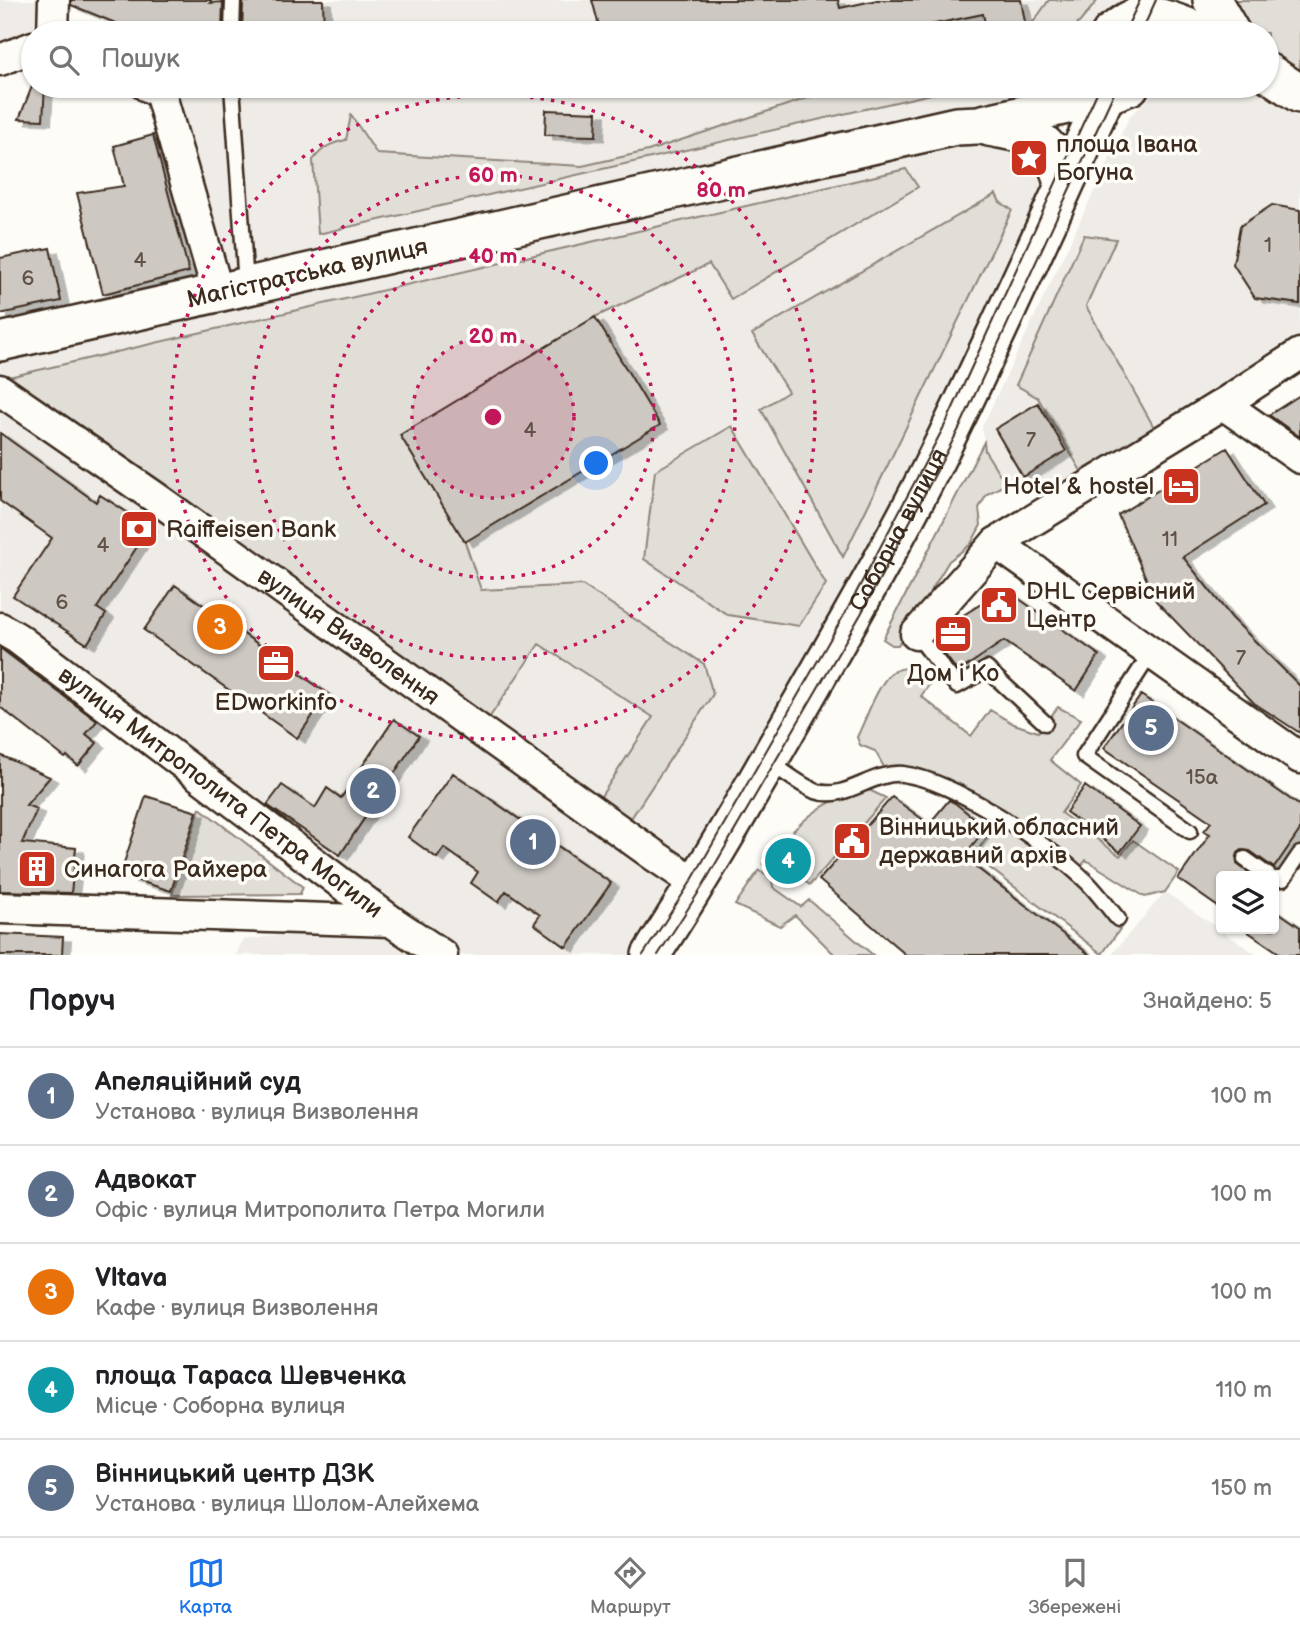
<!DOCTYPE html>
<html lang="uk">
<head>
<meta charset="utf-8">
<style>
	:root { --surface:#fff; --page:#f6f6f6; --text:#202124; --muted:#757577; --line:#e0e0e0; --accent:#1a73e8 }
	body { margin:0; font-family:"Balsamiq Sans",sans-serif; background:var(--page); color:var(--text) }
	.controls { position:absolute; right:21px; bottom:21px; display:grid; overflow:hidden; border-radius:7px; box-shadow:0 2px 5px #0004 }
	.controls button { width:63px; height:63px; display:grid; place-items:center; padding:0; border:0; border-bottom:2px solid var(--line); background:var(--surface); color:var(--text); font:35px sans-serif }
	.you { position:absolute; left:597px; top:464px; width:24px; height:24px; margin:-18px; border:5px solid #fff; border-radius:50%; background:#1a73e8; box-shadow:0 0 0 10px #1a73e833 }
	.badge { display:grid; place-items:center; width:46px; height:46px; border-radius:50%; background:var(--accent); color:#fff; font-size:23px; font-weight:700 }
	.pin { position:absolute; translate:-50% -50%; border:4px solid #fff; box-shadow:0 2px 7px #0006 }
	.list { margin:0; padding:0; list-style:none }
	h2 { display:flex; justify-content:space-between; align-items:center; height:91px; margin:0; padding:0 28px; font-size:30px }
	h2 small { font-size:23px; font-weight:400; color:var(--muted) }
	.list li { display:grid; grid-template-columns:46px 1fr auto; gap:21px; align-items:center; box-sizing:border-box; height:98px; padding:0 28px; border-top:2px solid var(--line) }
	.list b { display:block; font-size:26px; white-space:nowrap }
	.list p { margin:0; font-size:23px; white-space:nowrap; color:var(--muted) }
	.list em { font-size:23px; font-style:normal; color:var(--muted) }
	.icon { flex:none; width:38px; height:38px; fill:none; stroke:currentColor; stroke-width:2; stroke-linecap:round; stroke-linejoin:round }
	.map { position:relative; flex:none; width:1300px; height:955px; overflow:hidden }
	.search { position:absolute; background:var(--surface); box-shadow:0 2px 5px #0004; left:21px; right:21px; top:21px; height:77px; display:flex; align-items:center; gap:18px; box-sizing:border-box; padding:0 24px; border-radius:38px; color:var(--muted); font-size:26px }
	.sheet { height:581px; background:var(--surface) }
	nav { display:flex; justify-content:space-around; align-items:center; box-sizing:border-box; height:98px; border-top:2px solid var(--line); background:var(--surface); font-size:19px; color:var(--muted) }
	nav a { display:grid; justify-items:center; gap:4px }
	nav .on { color:var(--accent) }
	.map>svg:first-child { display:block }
	.built { fill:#efece7 }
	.green { fill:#e1ded7; stroke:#8e847a; stroke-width:2 }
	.building { fill:#cdc8c2; stroke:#3b2a1e; stroke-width:2; filter:url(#shadow) }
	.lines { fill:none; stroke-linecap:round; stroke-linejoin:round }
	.service-casing { stroke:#3b2a1e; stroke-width:19 }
	.minor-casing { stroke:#3b2a1e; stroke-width:35 }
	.tertiary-casing { stroke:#3b2a1e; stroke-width:42 }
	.service { stroke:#fdfcf7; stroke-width:14 }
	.minor { stroke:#fdfcf7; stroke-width:30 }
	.tertiary { stroke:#fdfcf7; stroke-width:37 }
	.tram { stroke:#3b2a1e; stroke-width:2 }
	.ring { fill:none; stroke:#c2185b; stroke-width:3.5; stroke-dasharray:3.5 7 }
	.labels { text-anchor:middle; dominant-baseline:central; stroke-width:7; stroke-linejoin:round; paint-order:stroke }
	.number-label { font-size:21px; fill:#605247 }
	.poi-label { font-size:24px; fill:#3b2a1e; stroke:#fdfcf7; text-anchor:start }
	.street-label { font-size:24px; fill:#3b2a1e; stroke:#fdfcf7 }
	.centre { fill:#c2185b; stroke:#fdfcf7; stroke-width:3.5 }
	.ring-label { font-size:21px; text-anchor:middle; font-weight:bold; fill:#c2185b; stroke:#fdfcf7; stroke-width:7; stroke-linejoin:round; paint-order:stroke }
</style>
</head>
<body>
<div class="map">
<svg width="1300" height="955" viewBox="0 0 1300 955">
	<defs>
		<filter id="shadow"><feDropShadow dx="8" dy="4.5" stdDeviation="0" flood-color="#0004"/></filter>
	</defs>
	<rect width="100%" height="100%" fill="#fdfcf7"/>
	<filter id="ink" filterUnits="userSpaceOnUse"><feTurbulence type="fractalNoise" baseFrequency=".0143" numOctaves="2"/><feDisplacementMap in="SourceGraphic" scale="14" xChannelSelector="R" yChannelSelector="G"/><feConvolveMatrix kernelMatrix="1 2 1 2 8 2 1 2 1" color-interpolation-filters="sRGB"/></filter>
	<g filter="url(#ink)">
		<!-- built -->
		<path class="built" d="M0 0H39L33 32 7 43 0 42Z
			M194 0H1145L1129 33H184Z
			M178 86H1052L956 126 1036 137 1063 185 651 955H236L243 940 389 921 0 628V342L218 293 182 102 177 95Z
			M1176 86H1251L1300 118V338L1222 390 1055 490 1037 485 1019 492 1006 484 985 451 982 427 1130 116 1152 95Z
			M1165 892 1218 928 1257 955H1111Z"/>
		<!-- green -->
		<path class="green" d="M1049 0H1098L1080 22 1066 33H1018L1027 31Z
			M1218 0H1300V84L1267 62V33H1236Z
			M844 86H966L318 234 313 160C323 147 331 143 346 140L351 115 377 154 582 166 648 151Z
			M906 169 918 187 731 299 709 264 595 317 401 435 465 542 481 590 582 585 704 664 713 694 622 832 592 810 653 717 539 644 481 730 0 379Z
			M996 194 1000 202 1012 210 843 557 761 409 788 392 752 334Z
			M1084 235 1116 239 1086 306 1155 429 1081 471 1038 398 1016 385Z
			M732 426 826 584 799 626 728 615 644 559 655 471Z
			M984 442 985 451 1006 484 987 494 979 508 981 525 971 544 949 561 898 645H892L883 639Z
			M912 667 932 681 921 696 971 736 990 710 1014 724 1038 732 1058 707 1081 719 1050 760 1081 785 1061 813 1120 856 1133 840 1179 872 1165 892 1145 897 1086 860 1073 877 1120 929 1102 954 974 856 995 825 998 806C957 786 931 766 884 767L875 751 860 745 857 737C866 719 877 686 891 673 898 668 905 668 912 667Z
			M869 790 886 798 810 885 786 869 775 871 763 864C795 828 818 798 869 790Z
			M200 808 303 887 300 894 172 895Z
			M759 870 772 878 773 887 801 907 809 900 873 955H835L795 915 780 926 735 905Z"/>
		<!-- building -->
		<path class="building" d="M71 0H211L210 3 223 2 222 33H140L71 5Z
			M262 0H323L324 33H242L243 2Z
			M592 0H838L840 8 877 0H1021L1027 33H987L983 14 892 33H601Z
			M33 84 45 86 43 120 19 119Z
			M546 110 597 112 596 136 545 135Z
			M153 135 189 272 103 294 77 193 124 186 114 146Z
			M1272 205 1300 210V304L1255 298 1233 264 1240 226Z
			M50 248 61 301 0 314V258Z
			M595 317 660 425 465 542 400 435Z
			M1300 395V437L1269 415Z
			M1038 403 1066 451 1023 477 995 429Z
			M0 433 96 502 100 495 150 527 97 608 106 614 87 644 13 596 52 538 0 501Z
			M1227 448 1264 505 1183 557 1232 618 1300 686V733L1254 703 1156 601 1118 515Z
			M175 585 328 694 297 738 144 630Z
			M1005 589 1099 655 1076 691 1004 641 958 672 946 656 935 639 946 626Z
			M0 648 97 721 86 734 97 743 78 766 67 756 65 758 0 707Z
			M1141 695 1300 806V830L1274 868 1250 851 1242 850 1238 853 1237 864 1253 876H1221V909L1178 879 1210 834 1204 831 1211 822 1104 748Z
			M394 719 419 736 340 855 267 805 282 785 315 808 327 788 341 798Z
			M0 755 50 777 26 805 37 809 22 843 76 848 71 893 0 891Z
			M453 773 611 883 566 947 534 924 540 915 506 891 498 902 471 883 478 872 444 848 437 858 408 837Z
			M1085 786 1140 826 1120 852 1066 812Z
			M146 796 197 812 171 891 120 875Z
			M892 797 929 824 949 800 955 803 986 828 963 857 1090 955H906L819 880Z
			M1274 909 1300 927V955H1282L1244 929H1274Z
			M0 934 63 937 62 955H0Z"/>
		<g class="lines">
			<!-- service casing -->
			<g class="service-casing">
				<path id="service" d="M232 33 233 0
					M232 86 246 285
					M916 634 957 686 987 669 1045 723
					M1151 653 1084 756 1190 831
					M770 762C784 772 799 784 815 791 846 802 871 771 903 774 955 781 1049 845 1087 882 1098 893 1108 907 1118 919
					M1245 859 1269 876
					M1274 879H1283L1300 854"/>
			</g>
			<!-- minor casing -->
			<g class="minor-casing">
				<g id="minor">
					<path d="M53 33 54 0"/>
					<path d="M0 60 33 47"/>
					<path d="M147 86 160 92 218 293"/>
					<path id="s1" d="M0 390 156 498 655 856 697 884"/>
					<path d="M1223 404 1300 458"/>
					<path d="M996 543 1300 758"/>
					<path id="s2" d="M0 628 17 638 391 921 442 955"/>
					<path d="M916 634 996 543 1223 404 1300 354"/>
					<path d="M0 908 391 921"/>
				</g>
			</g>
			<!-- tertiary casing -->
			<g class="tertiary-casing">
				<g id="tertiary">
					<path d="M1212 0 1231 33"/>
					<path d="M1111 33C1120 27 1130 18 1141 16 1157 14 1187 27 1202 33"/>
					<path d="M1267 72 1300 94"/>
					<path d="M989 127C1034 136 1052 134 1063 185"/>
					<path id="s3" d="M0 342 956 126 978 125 1094 99 1130 86"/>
					<path id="s4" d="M651 955C707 869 757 781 808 692 859 603 910 514 954 422 1008 311 1058 198 1110 86"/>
				</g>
			</g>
			<!-- service -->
			<use href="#service" class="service"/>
			<!-- minor -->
			<use href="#minor" class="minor"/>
			<!-- tertiary -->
			<use href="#tertiary" class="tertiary"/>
			<!-- tram -->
			<path class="tram" d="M1124 33 1140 0
				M1141 33 1156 0
				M643 955 692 880 848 608 947 421 1100 86
				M658 955 702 887 861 614 960 427 1117 86"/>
		</g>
	</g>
	<!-- distance rings -->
	<circle cx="493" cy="417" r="81" fill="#c2185b" fill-opacity=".12"/>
	<g class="ring">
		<circle cx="493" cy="417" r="81"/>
		<circle cx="493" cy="417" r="161"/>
		<circle cx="493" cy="417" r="242"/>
		<circle cx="493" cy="417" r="322"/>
	</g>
	<!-- icons -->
	<defs>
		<g id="sight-square" transform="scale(2.0125)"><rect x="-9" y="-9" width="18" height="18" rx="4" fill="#c8321e" stroke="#fdfcf7"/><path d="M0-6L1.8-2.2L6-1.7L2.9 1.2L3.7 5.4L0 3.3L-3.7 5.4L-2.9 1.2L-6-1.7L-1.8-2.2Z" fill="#fff"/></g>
		<g id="hotel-square" transform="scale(2.0125)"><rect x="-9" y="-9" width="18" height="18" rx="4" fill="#c8321e" stroke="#fdfcf7"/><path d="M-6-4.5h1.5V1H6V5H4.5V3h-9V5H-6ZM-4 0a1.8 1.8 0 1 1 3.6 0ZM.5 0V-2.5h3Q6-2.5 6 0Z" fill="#fff"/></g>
		<g id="bank-square" transform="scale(2.0125)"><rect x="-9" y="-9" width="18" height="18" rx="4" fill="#c8321e" stroke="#fdfcf7"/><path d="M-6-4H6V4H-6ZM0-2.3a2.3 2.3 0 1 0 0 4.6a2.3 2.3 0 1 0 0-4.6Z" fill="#fff"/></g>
		<g id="civic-square" transform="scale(2.0125)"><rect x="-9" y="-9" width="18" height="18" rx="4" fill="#c8321e" stroke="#fdfcf7"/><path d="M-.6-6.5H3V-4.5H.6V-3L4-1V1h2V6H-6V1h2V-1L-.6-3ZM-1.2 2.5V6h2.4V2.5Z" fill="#fff"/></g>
		<g id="office-square" transform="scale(2.0125)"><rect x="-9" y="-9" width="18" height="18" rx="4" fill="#c8321e" stroke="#fdfcf7"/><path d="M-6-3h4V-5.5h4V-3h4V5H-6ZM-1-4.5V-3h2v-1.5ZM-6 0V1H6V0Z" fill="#fff"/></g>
		<g id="building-square" transform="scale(2.0125)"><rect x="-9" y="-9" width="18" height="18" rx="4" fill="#c8321e" stroke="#fdfcf7"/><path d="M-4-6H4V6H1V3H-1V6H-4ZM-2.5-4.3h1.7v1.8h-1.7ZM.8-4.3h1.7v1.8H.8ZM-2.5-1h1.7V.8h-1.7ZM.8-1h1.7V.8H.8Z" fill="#fff"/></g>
	</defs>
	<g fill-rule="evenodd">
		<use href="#sight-square" x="1029" y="158"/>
		<use href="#hotel-square" x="1181" y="486"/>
		<use href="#bank-square" x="139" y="529"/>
		<use href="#civic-square" x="999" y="605"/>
		<use href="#office-square" x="953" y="634"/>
		<use href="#office-square" x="276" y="663"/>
		<use href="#civic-square" x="852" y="841"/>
		<use href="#building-square" x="37" y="869"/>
	</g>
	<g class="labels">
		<!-- number labels -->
		<g class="number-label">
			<text x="1268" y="245">1</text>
			<text x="140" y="260">4</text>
			<text x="28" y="278">6</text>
			<text x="530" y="430">4</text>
			<text x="1031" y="440">7</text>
			<text x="1170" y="539">11</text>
			<text x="103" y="545">4</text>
			<text x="62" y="602">6</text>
			<text x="1241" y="658">7</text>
			<text x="1202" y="777">15а</text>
		</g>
		<!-- poi labels -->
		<g class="poi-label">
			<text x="1056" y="144">площа Івана<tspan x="1056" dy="28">Богуна</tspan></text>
			<text x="1154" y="486" text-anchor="end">Hotel &amp; hostel</text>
			<text x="166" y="529">Raiffeisen Bank</text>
			<text x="1026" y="591">DHL Сервісний<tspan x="1026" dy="28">Центр</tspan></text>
			<text x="953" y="673" text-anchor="middle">Дом і Ко</text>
			<text x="276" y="702" text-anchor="middle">EDworkinfo</text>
			<text x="879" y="827">Вінницький обласний<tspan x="879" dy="28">державний архів</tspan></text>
			<text x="64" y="869">Синагога Райхера</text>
		</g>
		<!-- street labels -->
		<g class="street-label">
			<text stroke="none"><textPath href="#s3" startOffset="315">Магістратська вулиця</textPath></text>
			<text stroke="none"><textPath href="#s4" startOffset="492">Соборна вулиця</textPath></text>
			<text stroke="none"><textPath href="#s1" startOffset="427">вулиця Визволення</textPath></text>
			<text stroke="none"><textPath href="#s2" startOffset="275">вулиця Митрополита Петра Могили</textPath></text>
		</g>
	</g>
	<circle cx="493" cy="417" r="10" class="centre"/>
	<g class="ring-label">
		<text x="493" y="182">60 m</text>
		<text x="721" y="197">80 m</text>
		<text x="493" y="263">40 m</text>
		<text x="493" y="343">20 m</text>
	</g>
</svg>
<div class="controls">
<button><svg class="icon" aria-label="layers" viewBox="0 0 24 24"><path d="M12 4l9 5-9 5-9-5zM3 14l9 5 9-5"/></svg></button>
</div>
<div class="you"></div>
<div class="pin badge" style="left:533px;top:842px;background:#5c6f8a">1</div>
<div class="pin badge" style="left:373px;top:791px;background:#5c6f8a">2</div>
<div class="pin badge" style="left:220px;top:627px;background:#e8710a">3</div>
<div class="pin badge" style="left:788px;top:861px;background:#0f9aa8">4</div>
<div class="pin badge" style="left:1151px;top:728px;background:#5c6f8a">5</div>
<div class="search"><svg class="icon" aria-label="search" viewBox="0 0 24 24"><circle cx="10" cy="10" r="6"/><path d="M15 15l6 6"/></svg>Пошук</div>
</div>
<section class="sheet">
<h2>Поруч<small>Знайдено: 5</small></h2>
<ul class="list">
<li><span class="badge" style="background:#5c6f8a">1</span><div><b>Апеляційний суд</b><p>Установа · вулиця Визволення</p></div><em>100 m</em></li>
<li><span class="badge" style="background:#5c6f8a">2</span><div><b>Адвокат</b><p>Офіс · вулиця Митрополита Петра Могили</p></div><em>100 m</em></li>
<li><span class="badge" style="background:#e8710a">3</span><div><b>Vltava</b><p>Кафе · вулиця Визволення</p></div><em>100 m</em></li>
<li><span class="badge" style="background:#0f9aa8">4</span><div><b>площа Тараса Шевченка</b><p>Місце · Соборна вулиця</p></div><em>110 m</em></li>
<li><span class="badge" style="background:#5c6f8a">5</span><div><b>Вінницький центр ДЗК</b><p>Установа · вулиця Шолом-Алейхема</p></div><em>150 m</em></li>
</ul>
</section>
<nav>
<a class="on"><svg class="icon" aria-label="map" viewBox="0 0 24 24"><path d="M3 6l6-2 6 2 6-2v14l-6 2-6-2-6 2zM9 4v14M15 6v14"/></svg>Карта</a>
<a><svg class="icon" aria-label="directions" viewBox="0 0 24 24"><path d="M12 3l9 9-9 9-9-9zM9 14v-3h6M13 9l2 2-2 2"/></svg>Маршрут</a>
<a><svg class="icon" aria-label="saved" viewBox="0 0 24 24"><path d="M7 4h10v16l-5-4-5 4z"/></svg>Збережені</a>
</nav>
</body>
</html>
